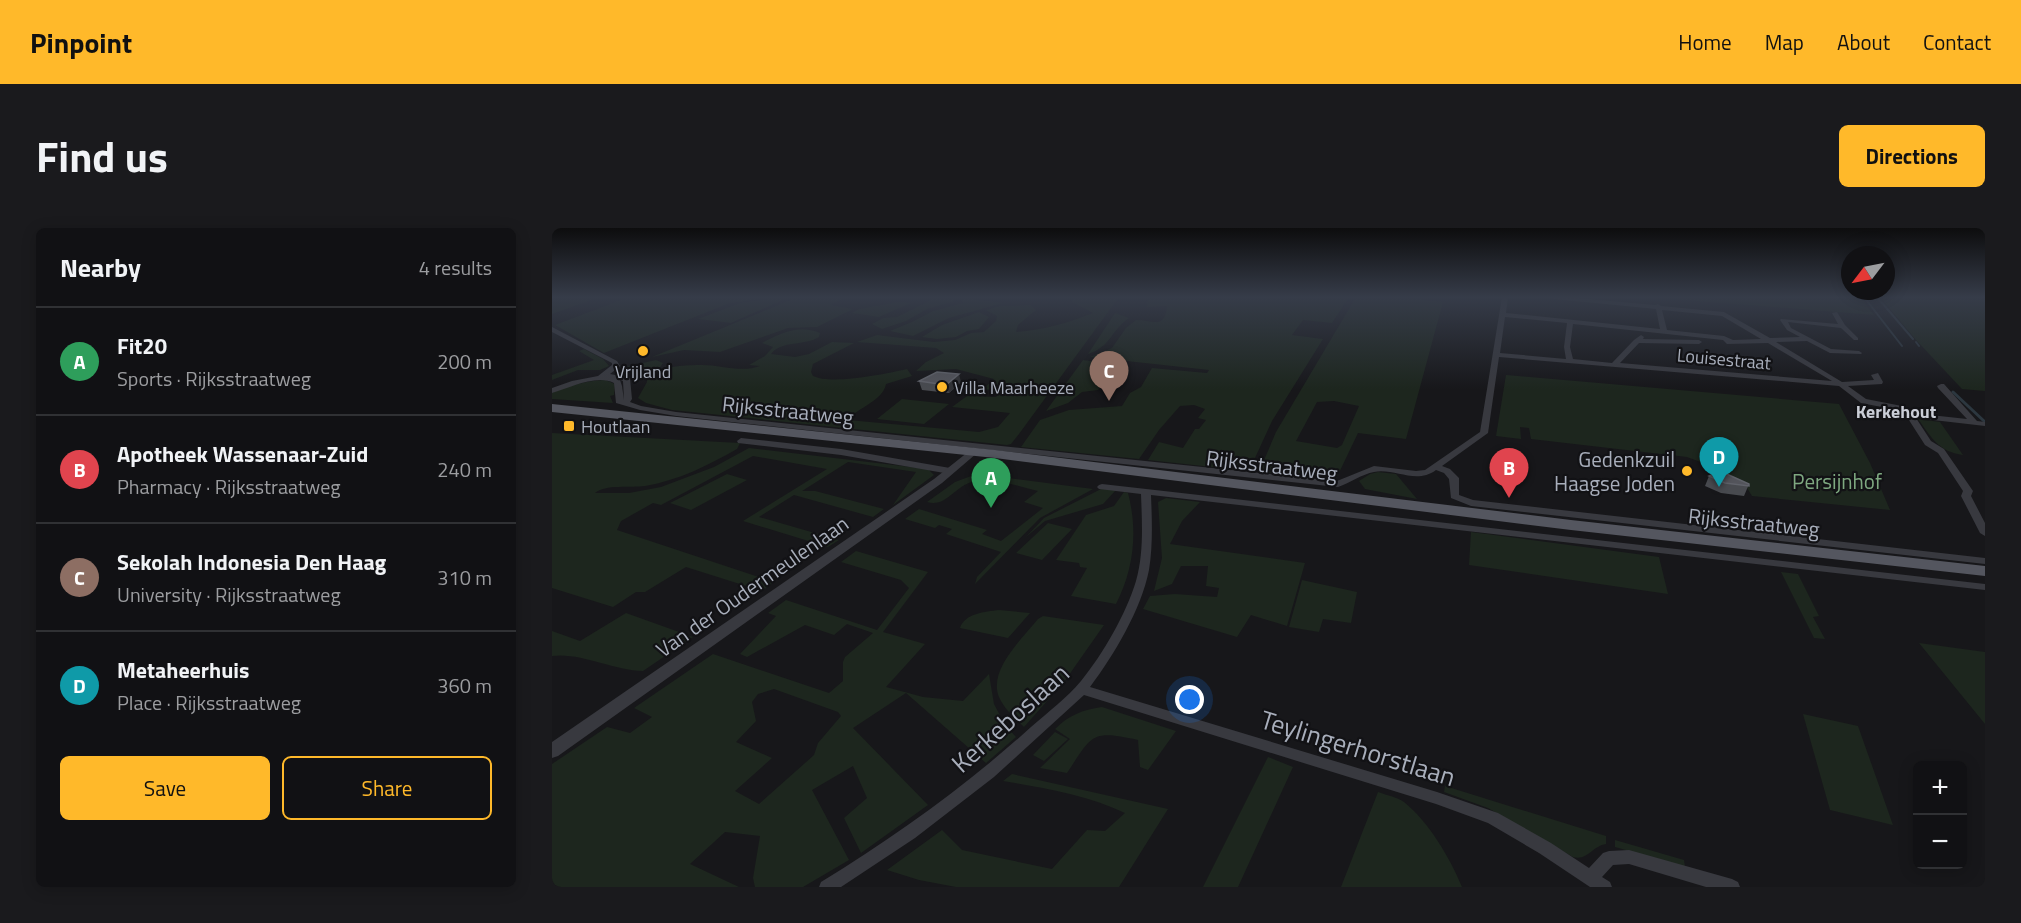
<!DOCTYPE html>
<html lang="en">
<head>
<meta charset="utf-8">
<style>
	:root { --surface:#111114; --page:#1a1a1d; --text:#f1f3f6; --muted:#9c9da0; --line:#303134; --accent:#ffb92a }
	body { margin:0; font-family:"Titillium Web",sans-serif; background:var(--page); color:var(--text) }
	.controls { position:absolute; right:18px; bottom:18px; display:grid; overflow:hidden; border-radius:9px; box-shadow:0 3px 15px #0003 }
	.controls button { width:54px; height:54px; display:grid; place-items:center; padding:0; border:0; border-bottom:2px solid var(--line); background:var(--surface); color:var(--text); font:30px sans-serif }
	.compass { position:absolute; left:1289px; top:18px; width:54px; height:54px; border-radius:50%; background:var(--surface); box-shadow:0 3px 15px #0003; rotate:238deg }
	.you { position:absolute; left:638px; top:472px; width:21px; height:21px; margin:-15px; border:4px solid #fff; border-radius:50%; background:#1a73e8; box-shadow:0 0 0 9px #1a73e833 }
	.badge { display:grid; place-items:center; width:39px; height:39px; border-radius:50%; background:var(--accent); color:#fff; font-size:20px; font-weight:700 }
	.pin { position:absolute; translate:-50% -50px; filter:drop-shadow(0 2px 3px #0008) }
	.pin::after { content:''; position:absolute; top:32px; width:21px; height:18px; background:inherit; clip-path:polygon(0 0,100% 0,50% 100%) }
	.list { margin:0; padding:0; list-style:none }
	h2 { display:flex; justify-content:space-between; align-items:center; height:78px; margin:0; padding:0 24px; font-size:26px }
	h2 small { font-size:20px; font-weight:400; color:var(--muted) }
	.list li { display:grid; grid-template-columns:39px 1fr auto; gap:18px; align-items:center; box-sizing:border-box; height:108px; padding:0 24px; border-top:2px solid var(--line) }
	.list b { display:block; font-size:22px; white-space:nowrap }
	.list p { margin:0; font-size:20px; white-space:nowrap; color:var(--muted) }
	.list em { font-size:20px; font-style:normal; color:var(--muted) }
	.actions { display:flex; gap:12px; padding:18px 24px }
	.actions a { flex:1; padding:14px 0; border:2px solid var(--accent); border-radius:9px; text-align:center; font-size:21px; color:var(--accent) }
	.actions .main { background:var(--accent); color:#111 }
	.map { position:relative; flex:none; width:1433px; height:659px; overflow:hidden; border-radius:9px }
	header { display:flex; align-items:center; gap:36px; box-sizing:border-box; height:84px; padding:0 30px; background:var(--accent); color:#111 }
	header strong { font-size:28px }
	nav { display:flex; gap:33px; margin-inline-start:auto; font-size:21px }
	.intro { display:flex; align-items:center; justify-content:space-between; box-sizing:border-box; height:144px; padding:0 36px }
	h1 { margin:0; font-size:42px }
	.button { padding:15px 27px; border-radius:9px; background:var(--accent); color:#111; font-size:21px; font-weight:700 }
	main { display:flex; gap:36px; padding:0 36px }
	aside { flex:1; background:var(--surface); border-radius:9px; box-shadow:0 3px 15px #0003 }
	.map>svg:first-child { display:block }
	.green { fill:#1d261e; fill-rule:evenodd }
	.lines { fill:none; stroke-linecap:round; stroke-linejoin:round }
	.stream-far1 { stroke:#2c373f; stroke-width:2 }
	.stream { stroke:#2c373f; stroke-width:3 }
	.minor { fill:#38393f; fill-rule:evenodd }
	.tertiary { fill:#38393f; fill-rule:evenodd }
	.primary { fill:#54565f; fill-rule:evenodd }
	.wall { fill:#484a4f }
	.shaded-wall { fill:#303135 }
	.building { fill:#53545b; stroke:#60626a; stroke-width:1.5 }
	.poi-dot { fill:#ffb92a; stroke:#121215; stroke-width:2 }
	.labels { text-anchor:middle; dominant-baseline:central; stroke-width:4.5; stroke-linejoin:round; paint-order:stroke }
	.far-street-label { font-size:18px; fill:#a8aebb; stroke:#121215 }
	.far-poi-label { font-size:18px; fill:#a8aebb; stroke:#121215; text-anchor:start }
	.far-neighbourhood-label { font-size:18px; font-weight:bold; fill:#cacdd6; stroke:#121215 }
	.street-label { font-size:21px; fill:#a8aebb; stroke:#121215 }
	.poi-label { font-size:21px; fill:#a8aebb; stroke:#121215; text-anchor:end }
	.park-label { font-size:21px; fill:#7ea880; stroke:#121215 }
	.near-street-label { font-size:26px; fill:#a8aebb; stroke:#121215 }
</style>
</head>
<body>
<header>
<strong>Pinpoint</strong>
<nav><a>Home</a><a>Map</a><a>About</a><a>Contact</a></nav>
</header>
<div class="intro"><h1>Find us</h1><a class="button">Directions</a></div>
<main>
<aside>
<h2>Nearby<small>4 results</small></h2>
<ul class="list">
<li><span class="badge" style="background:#2e9e5b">A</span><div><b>Fit20</b><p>Sports · Rijksstraatweg</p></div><em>200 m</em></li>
<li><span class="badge" style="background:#e0444e">B</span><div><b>Apotheek Wassenaar-Zuid</b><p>Pharmacy · Rijksstraatweg</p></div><em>240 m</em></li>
<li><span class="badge" style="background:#8d6e63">C</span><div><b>Sekolah Indonesia Den Haag</b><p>University · Rijksstraatweg</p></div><em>310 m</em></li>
<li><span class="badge" style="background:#0f9aa8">D</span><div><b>Metaheerhuis</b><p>Place · Rijksstraatweg</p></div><em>360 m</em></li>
</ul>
<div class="actions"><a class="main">Save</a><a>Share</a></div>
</aside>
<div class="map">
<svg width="1433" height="659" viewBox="0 0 1433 659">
	<rect width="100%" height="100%" fill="#17171a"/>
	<!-- green -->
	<path class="green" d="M0 69H48L0 86Z
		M77 69H223L178 75 52 125 3 97Z
		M246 69H294L278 77 301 81 265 99 236 100 168 124 132 122 100 129Z
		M385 69H400L402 73 375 81 354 93 330 101 320 96 331 90 345 89Z
		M529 69H567L467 206 459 216 455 217 120 182 94 175 86 170 95 154V148L89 143 68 140 104 132 111 135 106 142C120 138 135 137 150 137 169 137 190 145 208 138L197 137 213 128 221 119 210 115C229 105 247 96 268 105L267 109C253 118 230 112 219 126L243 129 257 126 280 114 302 115 261 136 259 144 261 148C280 157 333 146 355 141L360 148 334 156C331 173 306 179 296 192L427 204 446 199 458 185 400 179 415 168 444 169 449 163 431 161 442 151 404 141 364 143 374 134 392 125 384 120 305 114 325 107 382 114 403 112 419 105 432 104 444 93 445 88 434 82 448 78 479 77 484 82 466 97 464 104C492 102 515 95 541 85L520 74 519 70Z
		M596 69H797L780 95 751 92 740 107 771 111 720 193 697 243 596 232 607 214 631 220 643 201H647L654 192 646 190 653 181 642 177 628 178 607 202 587 231 469 219 488 192 517 182 570 178 578 165 589 159 600 140 655 145 657 142 538 129 560 120 574 100 584 92C600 92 613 102 615 78L595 79Z
		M804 69H871L870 72 891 74 854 211 806 205 784 251 707 244 724 204ZM782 173 807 178 790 217 785 220 744 213 765 174Z
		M1108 69H1308L1322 87 1108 70Z
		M1328 69H1433V163L1410 161 1364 112Z
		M224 70 233 71 179 95 146 91 188 75Z
		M409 70 451 75 397 90 361 108 338 103 360 94 381 83 411 75Z
		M346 74 359 75 327 89 300 85 307 81Z
		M427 84 437 89 427 101 415 103 404 109 385 111 370 109 390 97Z
		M563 85 577 90C559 102 559 119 536 126Z
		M32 121 51 131 57 138 48 142H26L0 152V147L42 132 27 123Z
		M531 132 567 137 546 162 530 164 516 175 494 183Z
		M954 147 1287 176 1318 235 1338 282 1200 268 1195 260 1162 239 1135 229 979 211 977 200 968 199 969 211 944 208Z
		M53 152 63 156 62 167 58 168 61 175 0 171V165C16 157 35 153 53 152Z
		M350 171 397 176 372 196 325 191Z
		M1366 191 1388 194 1411 227C1387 224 1379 209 1366 191Z
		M0 205 188 215 185 221C155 238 127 252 93 258 79 260 53 256 43 265H77L109 259 162 239 197 220 376 241 382 247 341 277 364 244 296 234 250 263H263L332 281 321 289 242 267 207 289 287 312 276 319 191 293 275 241 201 228 109 277 101 275 69 293 65 302 222 354 210 363 134 339 93 364H84L61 379 0 360Z
		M826 244 844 246 865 271 813 261 807 253 818 246Z
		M175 246 195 252 139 282 118 275Z
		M422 247H432L541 261 488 290 423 356 425 349 449 324 394 306 400 301 387 297 383 300 353 291 367 281 435 302 430 306 449 313 491 280 472 274 486 263C465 258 442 249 420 254 403 258 394 280 375 274L403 254Z
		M551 260 564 262 551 276 493 293 474 309 492 290Z
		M572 264 576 265C586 303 582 341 564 376L519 368 535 340 528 339 527 335 504 332 534 287 562 278Z
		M614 270 648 274 630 293 618 316 753 335 735 398 699 387 685 409 591 381 598 368 623 366 665 369 667 360 654 358 656 338H629L620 356 602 363 610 330 606 274Z
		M496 295 520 301 490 332 464 325Z
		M919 304 1107 329 1116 366 917 337Z
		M304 323 376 344 331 404 373 416 334 459 371 469 411 473 437 446 442 476 453 497 464 509 434 535 354 465 301 500 376 577 309 625 292 590 315 570 301 538 260 562 297 632 251 659H203L201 650 208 608 173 604 138 636 187 659H0V536L55 499 78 505 100 489 82 480 161 426 277 465 291 453V434L293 429 321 405 295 396 282 407 253 397 195 429 188 426 224 388 216 385 234 372 325 402 357 360 349 352 289 334ZM222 461 286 484 289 488 266 515 262 527 207 576 183 563 220 530 184 514 204 493 200 474 206 466Z
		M1229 344 1246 346 1267 388 1261 389 1273 411 1262 410Z
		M750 352 805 364 799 395 771 391 767 404 737 399Z
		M447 382 478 385 456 410 408 400C413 385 433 384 447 382Z
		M74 385 141 409 91 443C60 442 28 424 0 428V403L28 413Z
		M491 388 552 397 512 454 472 499C464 491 453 482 448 471 434 444 470 411 486 391Z
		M1367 415 1433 424V496Z
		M550 479 624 503 596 542 588 539 586 512C539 502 541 506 515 545L488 540 518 511 503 501C517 487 530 482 550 479Z
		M1251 486 1306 498 1341 597 1278 582Z
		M503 504 516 511 492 533 481 527Z
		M716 529 741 539 686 659H651Z
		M460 546 616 581 567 659H404L367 652 335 642 390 602 410 622 500 641 535 602 553 603 573 585C536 567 492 560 451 553Z
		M893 558 1054 608V616C1040 618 1036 633 1021 629L936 580 892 564Z
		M826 564C834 567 845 569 852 574 877 594 898 630 910 659H789Z
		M1063 612 1132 632 1133 639 1063 619Z"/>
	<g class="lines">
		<!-- stream-far1 -->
		<path class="stream-far1" d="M1312 69 1350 118
			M1325 69 1361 111
			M1364 114 1367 118
			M1401 164 1403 166"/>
		<!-- stream -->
		<path class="stream" d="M1401 164 1432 193"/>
		<!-- minor -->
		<path class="minor" d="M950 69H956L954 85 1108 101 1104 81 1002 71 999 69H1015L1103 77 1106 76 1109 78 1172 84 1218 110 1248 109 1235 102 1228 92 1229 91 1286 96 1280 85 1285 84 1293 97 1306 110V112H1302L1289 100 1236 94 1239 100 1279 121 1307 123 1310 125 1309 126 1278 125 1255 113 1224 114 1290 154 1322 152 1319 147 1326 145 1331 154 1330 156 1296 158 1314 171 1350 178 1360 185 1415 191 1386 160 1385 158 1389 156H1392L1425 193 1433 194V198L1364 190 1379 213 1392 221 1421 263 1419 268 1433 295V308L1428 305 1409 268 1411 263 1386 225 1373 217 1355 189 1345 182 1309 175 1287 158 947 129 936 205 890 238 898 241 907 250V267L921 272 1433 330V336L919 278 899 270 897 251 892 245 884 242C864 257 843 240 822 244 810 246 798 255 786 259L124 188 88 182 64 175 62 155C44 146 18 160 0 165V160L20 153 46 148 60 137V135L0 104V99L65 133 68 138 58 146 78 150 80 171 78 174 89 178 124 184 785 253 822 238 864 243 873 242 928 204ZM1110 82 1170 88 1209 111 1181 112 1172 108 1115 102ZM953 89 1015 95 1012 119 1014 131 948 125ZM1021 96 1171 112 1175 116 1216 115 1280 153 1068 135 1087 115 1147 116 1150 114 1147 112 1091 111 1092 109 1089 107 1082 112 1060 135 1021 131 1018 119ZM68 152 71 153 72 172 70 158Z
			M189 210 289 221 398 240 402 243 398 246 289 227 186 215 185 213Z
			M550 256 1433 356V362L599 267C600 292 601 318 597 342 589 382 562 427 538 459L885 564 946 585 999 615 1037 640 1051 625 1057 623 1077 622 1180 651 1186 654 1188 659H1154L1077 636 1061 637 1050 649 1058 654 1060 659H1038L987 625 936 595 884 576 532 467 442 549 363 610 289 659H267L269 654C344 608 414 558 479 499 496 484 515 470 529 453 551 426 574 386 584 353 592 325 590 295 589 266L547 261 545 259 547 257Z"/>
		<!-- tertiary -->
		<path class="tertiary" d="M421 220 427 223 425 225 390 255 6 528 0 530V514L382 251Z"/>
		<!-- primary -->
		<path class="primary" d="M0 176 443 222 1019 292 1433 338V348L1019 302 443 230 0 184Z"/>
	</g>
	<!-- wall -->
	<path class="wall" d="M367 153 409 154 397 165 370 162Z
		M1157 248 1197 256 1192 268 1169 265 1153 258Z"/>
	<!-- shaded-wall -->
	<path class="shaded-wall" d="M407 146 409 154 397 165 394 157Z"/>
	<!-- building -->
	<path class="building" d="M385 144 407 146 394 157 367 153Z
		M1168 243 1197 256V258L1173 255 1157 248Z"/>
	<!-- sky -->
	<linearGradient id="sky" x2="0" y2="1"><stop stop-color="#0d0d0e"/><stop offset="0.43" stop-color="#363c49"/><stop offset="1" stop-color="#363c49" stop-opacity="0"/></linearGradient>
	<rect width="1433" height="161" fill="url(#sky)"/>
	<!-- markers -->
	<g class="poi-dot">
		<circle cx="91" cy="123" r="6"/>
		<circle cx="390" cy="159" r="6"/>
		<rect x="11" y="192" width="12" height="12" rx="3"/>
		<circle cx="1135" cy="243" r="6"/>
	</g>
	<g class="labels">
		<!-- far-street labels -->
		<g class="far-street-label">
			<text transform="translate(1172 131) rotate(5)">Louisestraat</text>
		</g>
		<!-- far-poi labels -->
		<g class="far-poi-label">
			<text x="91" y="143" text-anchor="middle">Vrijland</text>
			<text x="402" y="159">Villa Maarheeze</text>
			<text x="29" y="198">Houtlaan</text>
		</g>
		<!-- far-neighbourhood labels -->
		<g class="far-neighbourhood-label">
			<text x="1344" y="183">Kerkehout</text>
		</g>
		<!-- street labels -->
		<g class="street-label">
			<text transform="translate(236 182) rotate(6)">Rijksstraatweg</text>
			<text transform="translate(720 237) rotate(7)">Rijksstraatweg</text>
			<text transform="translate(1202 294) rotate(6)">Rijksstraatweg</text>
			<text transform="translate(200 358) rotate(-35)">Van der Oudermeulenlaan</text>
		</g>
		<!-- poi labels -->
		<g class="poi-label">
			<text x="1123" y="231">Gedenkzuil<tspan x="1123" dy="24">Haagse Joden</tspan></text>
		</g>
		<!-- park labels -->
		<g class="park-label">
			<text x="1285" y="253">Persijnhof</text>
		</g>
		<!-- near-street labels -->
		<g class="near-street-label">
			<text transform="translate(458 490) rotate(-42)">Kerkeboslaan</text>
			<text transform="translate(806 520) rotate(17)">Teylingerhorstlaan</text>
		</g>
	</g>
</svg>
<div class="controls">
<button>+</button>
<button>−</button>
</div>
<svg class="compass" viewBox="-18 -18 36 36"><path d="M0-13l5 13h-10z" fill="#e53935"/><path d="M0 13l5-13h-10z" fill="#9c9da0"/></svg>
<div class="you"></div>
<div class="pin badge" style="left:439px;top:280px;background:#2e9e5b">A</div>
<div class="pin badge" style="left:957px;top:270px;background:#e0444e">B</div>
<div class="pin badge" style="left:557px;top:173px;background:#8d6e63">C</div>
<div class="pin badge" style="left:1167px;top:259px;background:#0f9aa8">D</div>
</div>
</main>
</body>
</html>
